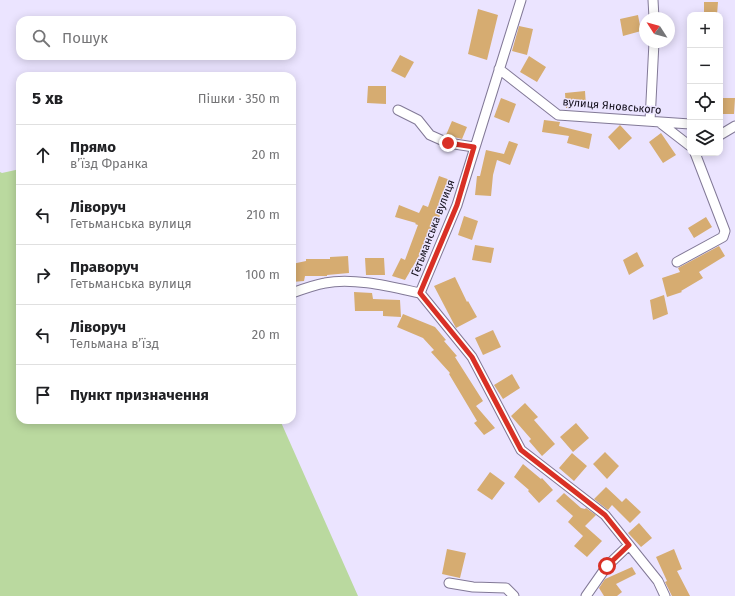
<!DOCTYPE html>
<html lang="uk">
<head>
<meta charset="utf-8">
<style>
	:root { --surface:#fff; --page:#f2f2f2; --text:#202124; --muted:#757577; --line:#e0e0e0 }
	body { margin:0; font-family:"Fira Sans",sans-serif; background:var(--page); color:var(--text) }
	.controls { position:absolute; right:12px; top:12px; display:grid; overflow:hidden; border-radius:8px; box-shadow:0 2px 10px #0003 }
	.controls button { width:36px; height:36px; display:grid; place-items:center; padding:0; border:0; border-bottom:1px solid var(--line); background:var(--surface); color:var(--text); font:20px sans-serif }
	.compass { position:absolute; left:639px; top:12px; width:36px; height:36px; border-radius:50%; background:var(--surface); box-shadow:0 2px 10px #0003; rotate:306deg }
	.stop { position:absolute; width:12px; height:12px; margin:-9px; border:3px solid #d93025; border-radius:50%; background:#fff }
	.stop.end { background:#d93025; border-color:#fff; box-shadow:0 1px 4px #0008 }
	.list { margin:0; padding:0; list-style:none }
	h2 { display:flex; justify-content:space-between; align-items:center; height:52px; margin:0; padding:0 16px; font-size:17px }
	h2 small { font-size:13px; font-weight:400; color:var(--muted) }
	.list li { display:grid; grid-template-columns:26px 1fr auto; gap:12px; align-items:center; box-sizing:border-box; height:60px; padding:0 16px; border-top:1px solid var(--line) }
	.list b { display:block; font-size:15px; white-space:nowrap }
	.list p { margin:0; font-size:13px; white-space:nowrap; color:var(--muted) }
	.list em { font-size:13px; font-style:normal; color:var(--muted) }
	.icon { flex:none; width:22px; height:22px; fill:none; stroke:currentColor; stroke-width:2; stroke-linecap:round; stroke-linejoin:round }
	.map { position:relative; flex:none; width:735px; height:596px; overflow:hidden }
	.search { position:absolute; background:var(--surface); box-shadow:0 2px 10px #0003; left:16px; top:16px; width:280px; height:44px; display:flex; align-items:center; gap:10px; box-sizing:border-box; padding:0 14px; border-radius:12px; color:var(--muted); font-size:15px }
	.panel { position:absolute; background:var(--surface); box-shadow:0 2px 10px #0003; left:16px; top:72px; width:280px; height:352px; border-radius:12px }
	.map>svg:first-child { display:block }
	.green { fill:#bad99f }
	.building { fill:#d6ac71 }
	.lines { fill:none; stroke-linecap:round; stroke-linejoin:round }
	.minor-casing { stroke:#827997; stroke-width:11 }
	.minor { stroke:#fff; stroke-width:9 }
	.route { stroke:#d93025; stroke-width:5 }
	.labels { text-anchor:middle; dominant-baseline:central; stroke-width:3; stroke-linejoin:round; paint-order:stroke }
	.street-label { font-size:11px; fill:#14101c; stroke:#ebe4ff }
</style>
</head>
<body>
<div class="map">
<svg width="735" height="596" viewBox="0 0 735 596">
	<rect width="100%" height="100%" fill="#ebe4ff"/>
	<!-- green -->
	<path class="green" d="M20 169V420H280L358 596H0V172L2 173Z"/>
	<!-- building -->
	<path class="building" d="M704 2H718L717 15H704Z
		M478 9 498 15 487 60 468 54Z
		M638 15 641 31 623 36 620 19Z
		M519 26 533 29 527 55 512 51Z
		M400 55 414 62 405 78 391 71Z
		M529 56 546 67 537 82 520 72Z
		M368 86H386V104L367 103Z
		M585 91 586 106 566 108 565 93Z
		M501 98 516 104 509 123 494 117Z
		M720 98H735L734 114H720Z
		M544 120 560 122 559 126 592 134 589 149 567 143 569 136 542 132Z
		M452 121 467 127 462 139 446 135Z
		M620 125 632 138 619 150 608 137Z
		M661 133 676 155 663 163 649 142Z
		M509 141 518 144 510 165 497 160 493 175 491 196 475 195 477 176H480L486 150 504 154Z
		M439 176 453 181 434 231 431 230 422 257 419 256 405 280 392 276 401 258 405 260 418 225 415 224 416 223 395 217 399 205 419 213 423 205 428 207Z
		M464 216 478 221 472 240 458 235Z
		M706 217 712 227 694 238 688 228Z
		M475 245 494 248 491 263 472 260Z
		M719 246 725 256 699 272 703 278 681 291 682 292 667 297 662 278 680 272 678 268Z
		M637 252 644 266 629 275 623 260Z
		M348 256 349 273 327 275V276H305L304 281 292 282V264L306 261V259H330V257Z
		M365 258H384L385 275H366Z
		M455 277 467 302 468 301 477 317 456 328 434 286Z
		M354 292 372 293 373 299 400 300 401 317 383 316V311H355Z
		M664 295 668 314 653 320 650 300Z
		M403 314 435 327 446 340 444 341 457 356 455 357 483 401 476 406 495 428 484 435 474 423 477 421 449 374 450 373 431 352 434 350 423 338 397 327Z
		M493 330 501 347 483 355 475 338Z
		M512 374 520 388 503 399 494 385Z
		M525 403 538 417 534 420 555 444 542 456 529 441 531 439 511 416Z
		M576 423 589 438 573 452 560 437Z
		M605 452 619 466 607 479 593 464Z
		M572 453 587 466 574 481 559 468Z
		M523 464 541 479 542 478 553 490 539 503 528 491 529 490 514 477Z
		M490 472 505 483 492 500 477 490Z
		M606 487 622 502 626 498 641 512 630 523 612 505 608 510 594 499Z
		M564 493 581 508 585 509 586 508 596 515 585 526 602 541 587 557 574 546 583 536 568 522 573 516 556 501Z
		M639 523 652 538 641 547 628 533Z
		M447 549 466 553 460 578 442 574Z
		M674 549 682 569 677 571 690 596H672L665 582 667 581 656 557Z
		M632 567 636 574 616 584 622 592 617 596H604L599 588 605 579Z"/>
	<g class="lines">
		<!-- minor casing -->
		<g class="minor-casing">
			<path id="minor" d="M521 0 457 205 420 293 472 357 521 450 605 515 658 581 665 596
				M653 0 654 18
				M499 69 558 115 690 124
				M398 110 418 120 430 135 448 143 474 147
				M650 121 654 42
				M659 122 690 146
				M720 135 735 126
				M677 262 723 237 725 231 695 153
				M292 293C303 289 314 285 325 283 353 277 392 287 420 293
				M449 583 473 587 506 588 514 596
				M586 596 607 566 629 545"/>
		</g>
		<!-- minor -->
		<use href="#minor" class="minor"/>
	</g>
	<g class="lines">
		<!-- route -->
		<path class="route" d="M448 143 474 147 457 205 420 293 472 357 521 450 605 515 629 545 607 566"/>
	</g>
	<g class="labels">
		<!-- street labels -->
		<g class="street-label">
			<text transform="translate(612 106) rotate(5)">вулиця Яновського</text>
			<text transform="translate(433 228) rotate(-69)">Гетьманська вулиця</text>
		</g>
	</g>
</svg>
<div class="controls">
<button>+</button>
<button>−</button>
<button><svg class="icon" aria-label="locate" viewBox="0 0 24 24"><circle cx="12" cy="12" r="6"/><path d="M12 2v4M12 18v4M2 12h4M18 12h4"/></svg></button>
<button><svg class="icon" aria-label="layers" viewBox="0 0 24 24"><path d="M12 4l9 5-9 5-9-5zM3 14l9 5 9-5"/></svg></button>
</div>
<svg class="compass" viewBox="-18 -18 36 36"><path d="M0-13l5 13h-10z" fill="#e53935"/><path d="M0 13l5-13h-10z" fill="#757577"/></svg>
<div class="stop" style="left:607px;top:566px"></div>
<div class="stop end" style="left:448px;top:143px"></div>
<div class="search"><svg class="icon" aria-label="search" viewBox="0 0 24 24"><circle cx="10" cy="10" r="6"/><path d="M15 15l6 6"/></svg>Пошук</div>
<section class="panel">
<h2>5 хв<small>Пішки · 350 m</small></h2>
<ul class="list">
<li><svg class="icon" aria-label="ahead" viewBox="0 0 24 24"><path d="M12 20V5M6 11l6-6 6 6"/></svg><div><b>Прямо</b><p>в’їзд Франка</p></div><em>20 m</em></li>
<li><svg class="icon" aria-label="left" viewBox="0 0 24 24"><path d="M17 20v-9H6M10 6l-5 5 5 5"/></svg><div><b>Ліворуч</b><p>Гетьманська вулиця</p></div><em>210 m</em></li>
<li><svg class="icon" aria-label="right" viewBox="0 0 24 24"><path d="M7 20v-9h11M14 6l5 5-5 5"/></svg><div><b>Праворуч</b><p>Гетьманська вулиця</p></div><em>100 m</em></li>
<li><svg class="icon" aria-label="left" viewBox="0 0 24 24"><path d="M17 20v-9H6M10 6l-5 5 5 5"/></svg><div><b>Ліворуч</b><p>Тельмана в’їзд</p></div><em>20 m</em></li>
<li><svg class="icon" aria-label="arrive" viewBox="0 0 24 24"><path d="M6 21V4h12l-3 4 3 4H6"/></svg><div><b>Пункт призначення</b></div></li>
</ul>
</section>
</div>
</body>
</html>
